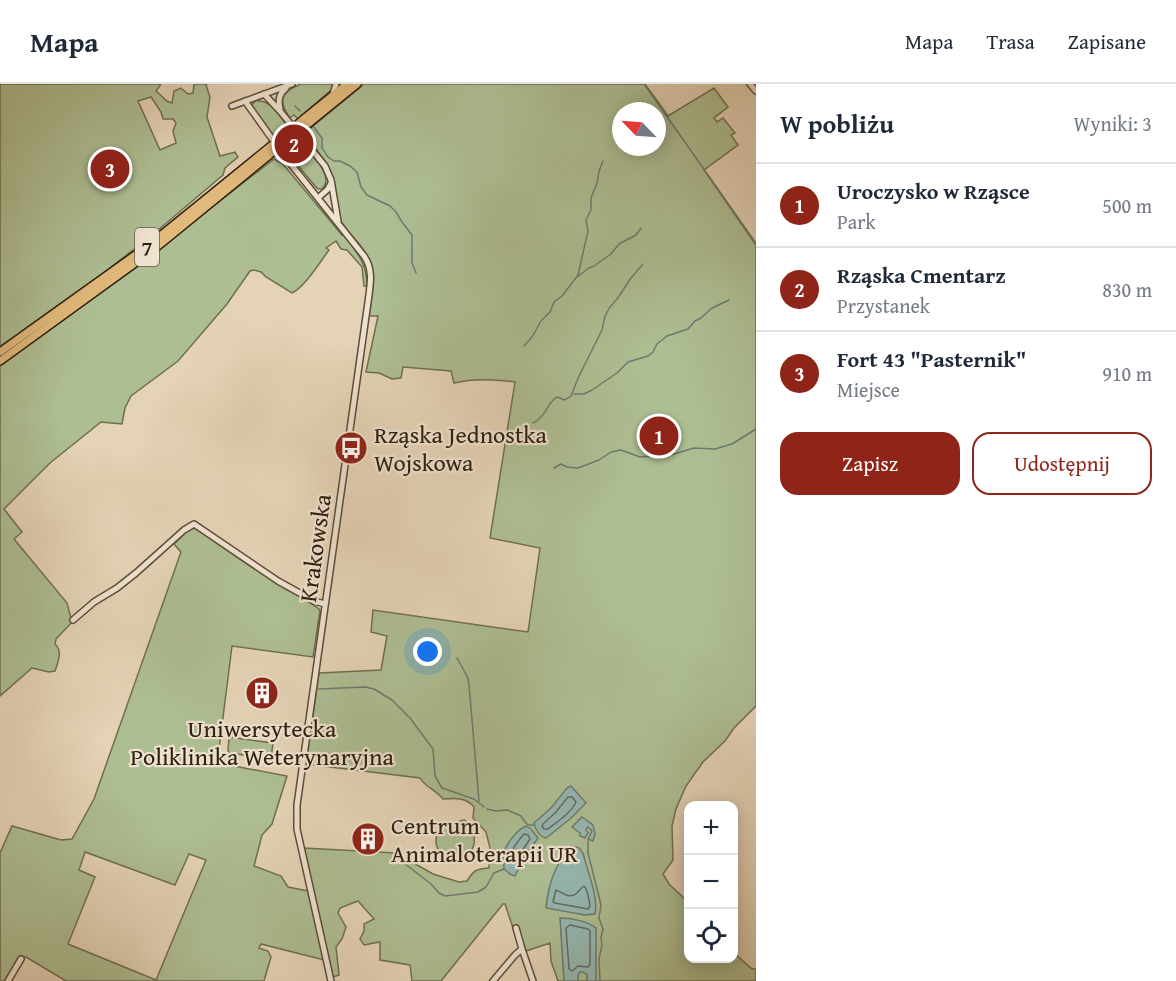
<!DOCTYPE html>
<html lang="pl">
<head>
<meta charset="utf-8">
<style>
	:root { --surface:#fff; --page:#f6f6f7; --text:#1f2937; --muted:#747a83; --line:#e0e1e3; --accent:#8f2418 }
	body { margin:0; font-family:"Gentium Book Plus",serif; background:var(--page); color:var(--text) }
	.controls { position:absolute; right:18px; bottom:18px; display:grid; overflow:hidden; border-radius:12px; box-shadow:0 3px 15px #0003 }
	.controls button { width:54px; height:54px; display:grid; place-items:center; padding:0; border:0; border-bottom:2px solid var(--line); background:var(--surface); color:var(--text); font:30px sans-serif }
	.compass { position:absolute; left:612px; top:18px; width:54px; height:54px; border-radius:50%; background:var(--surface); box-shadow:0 3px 15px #0003; rotate:295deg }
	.you { position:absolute; left:428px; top:568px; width:21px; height:21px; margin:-15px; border:4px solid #fff; border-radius:50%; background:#1a73e8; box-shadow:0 0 0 9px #1a73e833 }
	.badge { display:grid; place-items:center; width:39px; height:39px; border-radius:50%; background:var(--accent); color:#fff; font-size:20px; font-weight:700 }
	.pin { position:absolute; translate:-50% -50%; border:3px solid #fff; box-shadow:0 2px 6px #0006 }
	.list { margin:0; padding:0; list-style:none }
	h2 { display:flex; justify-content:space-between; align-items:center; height:78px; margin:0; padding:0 24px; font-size:26px }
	h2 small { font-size:20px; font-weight:400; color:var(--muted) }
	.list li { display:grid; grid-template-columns:39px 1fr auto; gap:18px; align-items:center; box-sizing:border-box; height:84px; padding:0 24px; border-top:2px solid var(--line) }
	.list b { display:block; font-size:22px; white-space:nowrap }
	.list p { margin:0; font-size:20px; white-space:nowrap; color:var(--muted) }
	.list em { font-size:20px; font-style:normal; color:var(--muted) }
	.actions { display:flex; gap:12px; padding:18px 24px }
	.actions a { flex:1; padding:14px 0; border:2px solid var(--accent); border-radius:18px; text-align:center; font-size:21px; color:var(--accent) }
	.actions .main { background:var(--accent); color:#fff }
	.icon { flex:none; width:33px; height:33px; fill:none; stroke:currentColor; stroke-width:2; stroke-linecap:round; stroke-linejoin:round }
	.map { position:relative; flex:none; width:756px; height:897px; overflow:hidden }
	header { display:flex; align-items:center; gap:36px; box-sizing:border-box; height:84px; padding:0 30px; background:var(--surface); border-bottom:2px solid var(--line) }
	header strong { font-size:28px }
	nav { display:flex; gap:33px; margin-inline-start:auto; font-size:21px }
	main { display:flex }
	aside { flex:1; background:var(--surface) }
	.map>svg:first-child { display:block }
	.green { fill:#aebe93; stroke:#6e6f50; stroke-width:1.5; fill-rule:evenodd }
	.water { fill:#96b7b1; stroke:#6c7b70; stroke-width:1.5 }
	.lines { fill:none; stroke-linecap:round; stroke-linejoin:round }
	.shore { stroke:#626c60; stroke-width:1.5 }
	.stream { stroke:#6c7b70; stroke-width:1.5 }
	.minor-casing { stroke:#5b4d38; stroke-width:8 }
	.major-casing { stroke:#2d200e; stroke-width:10 }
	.minor { stroke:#eee2d0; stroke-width:5 }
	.major { stroke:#e2ba7c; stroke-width:7 }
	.major-bridge-casing { stroke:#2d200e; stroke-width:10; stroke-linecap:butt }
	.major-bridge { stroke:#e2ba7c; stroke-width:7 }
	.labels { text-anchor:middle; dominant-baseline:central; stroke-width:4.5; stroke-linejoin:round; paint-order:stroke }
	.shield { fill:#eee2d0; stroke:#675a48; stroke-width:1.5 }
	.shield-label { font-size:22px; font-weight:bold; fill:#2d200e }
	.poi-label { font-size:24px; fill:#2d200e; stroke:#eee2d0; text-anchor:start }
	.street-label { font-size:24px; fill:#2d200e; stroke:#eee2d0 }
</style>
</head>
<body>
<header>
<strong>Mapa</strong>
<nav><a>Mapa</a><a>Trasa</a><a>Zapisane</a></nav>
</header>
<main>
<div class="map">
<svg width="756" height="897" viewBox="0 0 756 897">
	<rect width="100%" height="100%" fill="#e5d3b7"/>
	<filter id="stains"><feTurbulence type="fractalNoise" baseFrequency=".00333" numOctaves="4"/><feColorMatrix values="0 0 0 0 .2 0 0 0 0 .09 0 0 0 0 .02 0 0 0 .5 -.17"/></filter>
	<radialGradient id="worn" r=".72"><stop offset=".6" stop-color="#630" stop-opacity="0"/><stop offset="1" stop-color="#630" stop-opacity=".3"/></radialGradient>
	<!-- green -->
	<path class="green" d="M0 0H161L156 7 167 17 172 19 174 7 181 4 188 10 193 9 194 0H207L206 1 210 13 207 33 220 72 235 68 238 73 225 84 223 91 151 152 97 194 0 265ZM151 13 161 28 163 35H173L176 39 173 47 176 59 160 66 138 17Z
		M301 0H334L331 6 298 35 294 31 290 34C277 16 281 8 301 0Z
		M364 0H645L668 32 714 4 728 23 714 34 717 38 723 34 735 49 731 51 738 61 704 86 756 161V622L734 644 725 657 703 678 686 702 676 725 672 742 673 776 663 790 669 800 688 818V874H734V869L752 885H756V897H558L551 877 550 859 526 867 518 844 514 847 505 820H503L441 897H412L410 881 380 876V858L364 861 360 855 364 847V840L374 835 358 817 340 824 338 829 346 843 342 855 336 863 339 891 333 893 304 764 396 769 433 790 459 798 467 797C474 786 476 785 489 784L490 764 486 748 473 734 474 723C466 713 455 714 443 715 436 706 425 703 420 694L306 680 319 589 381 586 387 552 371 548 373 526 528 548 540 464 490 454 515 298C494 295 474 294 454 299L451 287 403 283 401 294 392 295 379 289 366 288 378 232H369C373 204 379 185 360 161 354 154 344 144 340 135 336 124 336 111 334 99 331 80 316 66 305 52L306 48ZM621 27H657V63H621Z
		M256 16 258 17C271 16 281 33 287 42L275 54 272 53 251 22Z
		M295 58 300 63 303 62C312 71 335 92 322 105H318L315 102 287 68 288 64Z
		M274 75 283 80 342 151 345 152C358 170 367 179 367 202H364L362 183 347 166 341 165 336 157 326 164 329 166C320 178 304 204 292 209L266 193 261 188 254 186 250 187 227 220 178 277 131 312 125 324 122 340 101 338 50 379 4 425 22 448 14 455 67 519 72 538 56 555 55 560C63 567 58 578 55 587L49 588 32 584 0 612V280L151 173 199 133Z
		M192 442 199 444 319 525 320 527 313 573 232 562 218 673 234 682 287 692 272 740 262 751 254 782 281 792 288 803 308 807 324 876 261 860 259 864 268 867 271 873 264 897H66L26 873 21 872 6 897H0V769L12 742 61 756 72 755 94 715 181 468 174 460ZM85 768 175 801 189 770 206 776 156 896 68 860 95 793 79 786Z
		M229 653 273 659 271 675 230 669 228 667Z
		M464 736C471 740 473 744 474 752 478 782 435 780 436 756 436 752 439 746 440 742Z"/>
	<!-- water -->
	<path class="water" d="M571 702 586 719 570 735 546 754C540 753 535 745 534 739L551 724 567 704Z
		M582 733 593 741 595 750 593 757 588 755 592 747 588 743 586 745 588 749 585 754 580 752V749L572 743Z
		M527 742 531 745 538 754 523 775 515 792 510 790 504 785C504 780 503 774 504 769 506 760 518 744 527 742Z
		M571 762 579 764 583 769C587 786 599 814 595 830L585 831 546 824C548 801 556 779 571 762Z
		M560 834C570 834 588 837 596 844V897H587V891L583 888H580L578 891V897H564Z"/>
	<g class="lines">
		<!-- shore -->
		<path class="shore" d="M568 713H572L576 718C571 729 558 737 548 745H544L542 742 543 740 556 728Z
			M524 750 528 751 530 755 516 776 512 777C508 768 518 757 524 750Z
			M584 802C588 806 589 816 590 822L588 825 555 819 553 818 556 806C562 808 569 816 577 809 579 807 581 804 584 802Z
			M570 841 588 845 590 847V880L588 883 578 882 572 887 569 885 566 844Z"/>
		<!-- stream -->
		<path class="stream" d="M644 0 756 159
			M295 22 300 27
			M313 42 322 54V64L328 73 334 77H340L350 82 357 88 361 103 367 111 390 122 396 128 402 138 412 151V179L416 189
			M577 193 589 184 594 182 611 170 619 160 636 151 641 144
			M524 262 532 253 541 237 550 228 554 218 562 212 578 191 588 147 586 136 591 126V114L597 99 599 87 603 77
			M574 310H584L592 306 617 289 628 278 648 272 653 268 657 260 667 252 688 245 695 237 701 234 712 224 729 216
			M533 339C547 332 545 321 557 313L565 316 571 312 579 292 602 246 605 232 610 223 617 215 631 194 643 180
			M554 384 561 380 567 383 578 384 599 376 611 368 621 366 640 373 674 370 694 364 715 365 732 360 756 345
			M457 574 468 594 469 601 479 717
			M319 605 365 603 374 605 392 616 410 634 433 665 435 692 442 704 474 715 484 723
			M487 725 496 727 507 726 521 732C525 738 526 742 534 741
			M588 757V769L601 821 599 834 603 845 601 853 602 861 599 875 600 897
			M400 776 431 800 439 809 445 812 478 808 486 803 494 789 504 785"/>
		<!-- minor casing -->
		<g class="minor-casing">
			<path id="minor" d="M750 0 756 7
				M264 10 280 27 325 82 331 96 338 137
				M332 13 336 0
				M245 17 275 59
				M232 22 292 0
				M280 25C278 16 279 10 286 4
				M278 64 364 172C374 186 370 202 368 218L297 721V745L331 897
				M318 114 328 105 331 99
				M73 536 94 518 117 504 136 489 184 446 194 440 278 497 314 517 325 520
				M516 844 522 865
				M8 897 21 875
				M493 897 515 871 522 865 533 897"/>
		</g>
		<!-- major casing -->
		<g class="major-casing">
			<path id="major" d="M305 34 347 0
				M309 39 357 0
				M0 268 148 162 287 49
				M0 277 153 166 289 55"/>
		</g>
		<!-- minor -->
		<use href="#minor" class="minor"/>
		<!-- major -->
		<use href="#major" class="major"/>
		<!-- major-bridge casing -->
		<g class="major-bridge-casing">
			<path id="major-bridge" d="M287 49 305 34
				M289 55 309 39"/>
		</g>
		<!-- major-bridge -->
		<use href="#major-bridge" class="major-bridge"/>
	</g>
	<!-- icons -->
	<defs>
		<g id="bus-disc" transform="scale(1.725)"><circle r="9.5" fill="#8f2418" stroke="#eee2d0"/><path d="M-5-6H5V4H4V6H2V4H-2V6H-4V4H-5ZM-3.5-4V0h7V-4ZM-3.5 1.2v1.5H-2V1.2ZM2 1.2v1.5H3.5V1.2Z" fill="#fff"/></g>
		<g id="building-disc" transform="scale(1.725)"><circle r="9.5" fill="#8f2418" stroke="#eee2d0"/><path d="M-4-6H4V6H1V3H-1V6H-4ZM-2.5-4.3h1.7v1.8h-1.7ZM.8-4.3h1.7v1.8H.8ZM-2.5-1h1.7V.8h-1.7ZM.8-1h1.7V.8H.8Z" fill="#fff"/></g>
	</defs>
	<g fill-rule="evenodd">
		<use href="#bus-disc" x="351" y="364"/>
		<use href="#building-disc" x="262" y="609"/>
		<use href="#building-disc" x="368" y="755"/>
	</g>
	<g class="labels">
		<!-- shield labels -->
		<rect class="shield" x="135" y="144" width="24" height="38" rx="4.5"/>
		<g class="shield-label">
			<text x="147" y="163">7</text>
		</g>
		<!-- poi labels -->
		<g class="poi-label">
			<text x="374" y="350">Rząska Jednostka<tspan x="374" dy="28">Wojskowa</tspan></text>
			<text x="262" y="644" text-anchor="middle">Uniwersytecka<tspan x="262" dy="28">Poliklinika Weterynaryjna</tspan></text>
			<text x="391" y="741">Centrum<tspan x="391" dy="28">Animaloterapii UR</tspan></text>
		</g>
		<!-- street labels -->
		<g class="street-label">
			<text transform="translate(315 464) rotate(-82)">Krakowska</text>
		</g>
	</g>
	<rect width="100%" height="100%" filter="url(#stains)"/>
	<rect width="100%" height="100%" fill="url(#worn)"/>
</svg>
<div class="controls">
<button>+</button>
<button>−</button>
<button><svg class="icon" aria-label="locate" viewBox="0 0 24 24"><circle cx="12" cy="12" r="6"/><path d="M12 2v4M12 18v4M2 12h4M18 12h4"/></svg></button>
</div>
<svg class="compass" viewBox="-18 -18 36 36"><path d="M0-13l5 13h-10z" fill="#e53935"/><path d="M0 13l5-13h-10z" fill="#747a83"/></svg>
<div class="you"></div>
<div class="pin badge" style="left:659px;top:352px">1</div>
<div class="pin badge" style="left:294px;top:60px">2</div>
<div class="pin badge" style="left:110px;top:85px">3</div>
</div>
<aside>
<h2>W pobliżu<small>Wyniki: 3</small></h2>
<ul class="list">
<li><span class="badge">1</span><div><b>Uroczysko w Rząsce</b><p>Park</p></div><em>500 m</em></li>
<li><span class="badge">2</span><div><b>Rząska Cmentarz</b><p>Przystanek</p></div><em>830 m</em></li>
<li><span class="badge">3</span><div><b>Fort 43 &quot;Pasternik&quot;</b><p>Miejsce</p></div><em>910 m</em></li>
</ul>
<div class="actions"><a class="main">Zapisz</a><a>Udostępnij</a></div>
</aside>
</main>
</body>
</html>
